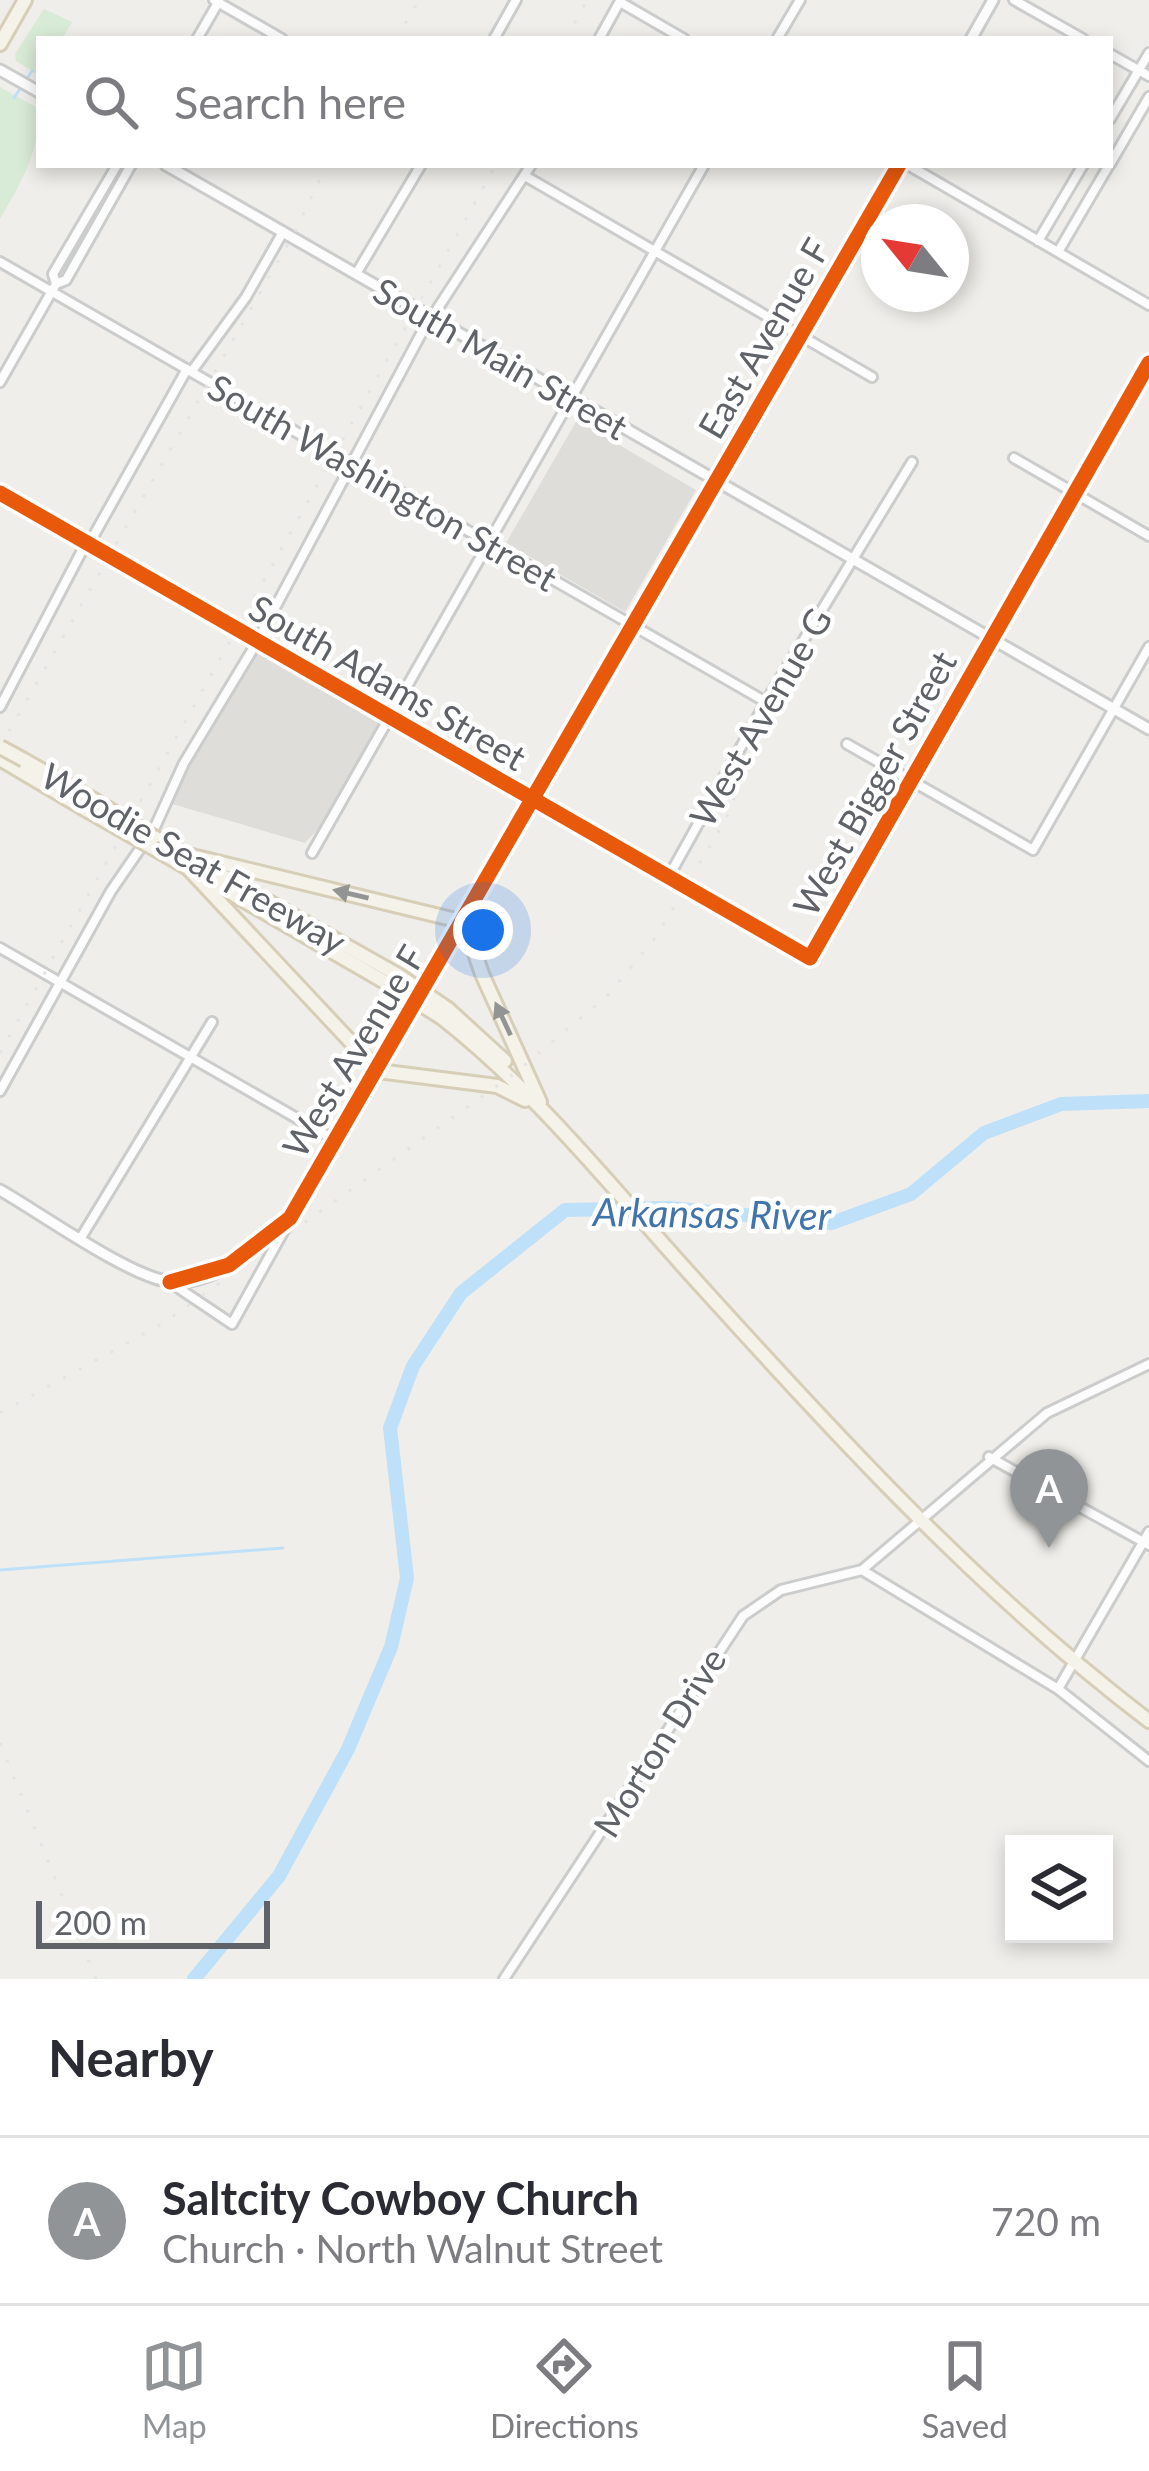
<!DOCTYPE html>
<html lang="en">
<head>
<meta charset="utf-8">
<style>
	:root { --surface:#fff; --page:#f7f7f7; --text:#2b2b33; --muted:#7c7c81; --line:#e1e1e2; --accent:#919496 }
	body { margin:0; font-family:Lato,sans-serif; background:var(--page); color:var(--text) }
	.controls { position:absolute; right:36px; bottom:36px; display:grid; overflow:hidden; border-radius:0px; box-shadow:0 6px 18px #0003 }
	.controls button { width:108px; height:108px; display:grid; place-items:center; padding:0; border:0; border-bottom:3px solid var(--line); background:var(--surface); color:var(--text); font:60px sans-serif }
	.compass { position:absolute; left:861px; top:204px; width:108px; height:108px; border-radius:50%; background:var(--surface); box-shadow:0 6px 18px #0003; rotate:300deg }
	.scale { position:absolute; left:36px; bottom:30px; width:234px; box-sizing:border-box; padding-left:12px; border:6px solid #5f6368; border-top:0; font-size:33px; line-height:42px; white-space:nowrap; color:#5f6368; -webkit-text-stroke:9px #fff; paint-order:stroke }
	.you { position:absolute; left:483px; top:930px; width:42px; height:42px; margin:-30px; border:9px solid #fff; border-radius:50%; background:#1a73e8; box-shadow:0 0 0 18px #1a73e833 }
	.badge { display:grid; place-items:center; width:78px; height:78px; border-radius:50%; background:var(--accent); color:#fff; font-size:39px; font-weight:700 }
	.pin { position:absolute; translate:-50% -99px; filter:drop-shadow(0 3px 6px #0008) }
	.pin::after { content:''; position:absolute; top:63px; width:42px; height:36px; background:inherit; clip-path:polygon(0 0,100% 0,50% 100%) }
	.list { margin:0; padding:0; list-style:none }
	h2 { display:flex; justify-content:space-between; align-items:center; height:156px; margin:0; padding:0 48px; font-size:51px }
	h2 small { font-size:39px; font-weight:400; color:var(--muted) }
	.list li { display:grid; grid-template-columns:78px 1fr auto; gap:36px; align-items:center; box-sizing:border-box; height:168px; padding:0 48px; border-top:3px solid var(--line) }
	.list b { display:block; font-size:45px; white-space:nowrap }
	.list p { margin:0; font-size:39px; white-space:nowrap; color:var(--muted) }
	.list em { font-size:39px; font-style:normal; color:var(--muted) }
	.icon { flex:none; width:66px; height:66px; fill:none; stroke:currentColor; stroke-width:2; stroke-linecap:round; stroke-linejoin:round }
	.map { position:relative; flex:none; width:1149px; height:1979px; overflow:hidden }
	.search { position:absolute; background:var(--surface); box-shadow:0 6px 18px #0003; left:36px; right:36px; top:36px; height:132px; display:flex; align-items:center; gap:30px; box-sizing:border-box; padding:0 42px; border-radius:0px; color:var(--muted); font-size:45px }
	.sheet { height:324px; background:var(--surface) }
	nav { display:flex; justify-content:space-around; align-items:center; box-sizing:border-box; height:168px; border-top:3px solid var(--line); background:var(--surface); font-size:33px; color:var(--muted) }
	nav a { display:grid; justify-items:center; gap:6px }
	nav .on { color:var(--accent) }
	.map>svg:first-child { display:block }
	.industrial { fill:#dfddda }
	.green { fill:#d8ebd6 }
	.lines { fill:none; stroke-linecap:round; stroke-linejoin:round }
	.stream { stroke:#bfe0f9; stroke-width:3 }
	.river { stroke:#bfe0f9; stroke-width:14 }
	.minor-casing { stroke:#cbcccc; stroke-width:14 }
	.tertiary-casing { stroke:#cbcccc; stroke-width:15 }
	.primary-casing { stroke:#d7ceb8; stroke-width:18 }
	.minor { stroke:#fdfcfc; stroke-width:8 }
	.tertiary { stroke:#fdfcfc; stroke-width:9 }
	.primary { stroke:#f4f2e9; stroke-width:12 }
	.rail { stroke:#e4e4e4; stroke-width:3; stroke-dasharray:3 15; stroke-linecap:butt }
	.primary-bridge-casing { stroke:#d7ceb8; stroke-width:18; stroke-linecap:butt }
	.primary-bridge { stroke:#f4f2e9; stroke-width:12 }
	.cycleway-casing { stroke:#fff; stroke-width:22 }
	.cycleway { stroke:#e8590c; stroke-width:15 }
	.oneway { fill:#939595 }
	.labels { text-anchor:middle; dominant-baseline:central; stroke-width:9; stroke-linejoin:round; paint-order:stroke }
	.street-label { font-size:36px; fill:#5f6368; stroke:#fff }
	.water-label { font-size:39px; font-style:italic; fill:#4174aa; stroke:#fff }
</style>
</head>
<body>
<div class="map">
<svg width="1149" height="1979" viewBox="0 0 1149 1979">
	<rect width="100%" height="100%" fill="#efeeea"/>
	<!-- industrial -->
	<path class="industrial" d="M577 420 696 490 625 612 506 543Z
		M257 648 383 720 325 822 305 843 169 803Z"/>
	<!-- green -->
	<path class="green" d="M44 9 72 22 62 39H39V75L16 61 15 54Z
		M0 87 39 109C39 153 22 181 0 219Z"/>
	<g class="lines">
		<!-- stream -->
		<path class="stream" d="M14 98 32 71
			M0 1570 283 1548"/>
		<!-- river -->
		<path class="river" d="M194 1979 279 1876 348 1749 391 1647 407 1578 390 1428 413 1366 461 1293 565 1210 669 1208 832 1223 911 1194 984 1133 1061 1104 1149 1101"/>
		<!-- minor casing -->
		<g class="minor-casing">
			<path id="minor" d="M214 0 282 39
				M1014 0 1083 39
				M620 2 684 39
				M197 39 219 1
				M494 39 516 0
				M599 39 620 1
				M777 39 800 0
				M1110 54 1149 76
				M1110 119 1149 53
				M1110 164 1149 97
				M908 165 1149 305
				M525 176 872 377
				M1038 241 1083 165
				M1058 252 1109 165
				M0 262 766 702
				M356 274 421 165
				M56 284 53 274 117 165
				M192 371 246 297 283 232
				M0 382 56 284 66 280 131 165
				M1014 458 1149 536
				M0 493 810 958 1149 363
				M89 544 187 369
				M0 707 86 543
				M847 744 1033 850 1149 647
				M312 853 704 165
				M669 876 766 702 912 462
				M0 948 335 1140
				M0 1091 111 891 155 827 184 763 254 647 421 334 531 165
				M82 1236 212 1022
				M171 1283 232 1324 288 1223
				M989 1457 1149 1545
				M862 1570 1058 1689 1149 1761
				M1058 1689 1149 1532
				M504 1979 743 1616 781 1590 862 1570 1047 1413 1149 1364"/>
		</g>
		<!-- tertiary casing -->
		<g class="tertiary-casing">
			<path id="tertiary" d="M971 39 993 0
				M0 70 39 92
				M166 165 1149 729
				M0 1190C40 1213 126 1274 166 1281 212 1289 260 1246 290 1218L899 165"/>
		</g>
		<!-- primary casing -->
		<g class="primary-casing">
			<path id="primary" d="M0 44 25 0
				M0 759 88 811
				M24 760 94 800
				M154 837 398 975
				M184 854 464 922 482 974 540 1102
				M167 856 390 985
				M186 866 378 1071 497 1086 525 1100
				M448 1009 505 1061
				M442 1018C539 1094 617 1194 700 1285 841 1441 981 1593 1149 1721"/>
		</g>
		<!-- minor -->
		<use href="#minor" class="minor"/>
		<!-- tertiary -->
		<use href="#tertiary" class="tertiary"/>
		<!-- primary -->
		<use href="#primary" class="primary"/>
		<!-- rail -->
		<path class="rail" d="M396 39 419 0
			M566 39 587 0
			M0 747 292 237 327 165
			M0 1053 496 165
			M0 1413 162 1324 515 1073 607 996 656 937 726 819 756 743 822 649
			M0 1743 96 1979"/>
		<!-- primary-bridge casing -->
		<g class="primary-bridge-casing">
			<path id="primary-bridge" d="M0 747 24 760
				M94 800 154 837
				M88 811 167 856
				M398 975 448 1009
				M390 985 442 1018"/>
		</g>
		<!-- primary-bridge -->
		<use href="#primary-bridge" class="primary-bridge"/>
		<!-- cycleway casing -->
		<g class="cycleway-casing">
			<path id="cycleway" d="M0 493 810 958 1149 363
				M170 1282 229 1265 290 1218 899 165"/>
		</g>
		<!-- cycleway -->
		<use href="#cycleway" class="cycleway"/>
	</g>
	<!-- one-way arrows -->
	<defs><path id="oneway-solid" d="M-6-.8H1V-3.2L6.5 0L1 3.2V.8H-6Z" transform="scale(3)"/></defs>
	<g class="oneway">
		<use href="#oneway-solid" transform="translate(351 894) rotate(-167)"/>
		<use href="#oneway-solid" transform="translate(503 1019) rotate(-115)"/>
	</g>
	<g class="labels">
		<!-- street labels -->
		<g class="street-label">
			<text transform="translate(763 338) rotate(-60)">East Avenue F</text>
			<text transform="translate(501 358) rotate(30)">South Main Street</text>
			<text transform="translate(383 482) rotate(30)">South Washington Street</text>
			<text transform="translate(388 682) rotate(30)">South Adams Street</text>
			<text transform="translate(760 717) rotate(-60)">West Avenue G</text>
			<text transform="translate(874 783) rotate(-61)">West Bigger Street</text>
			<text transform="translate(194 858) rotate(30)">Woodie Seat Freeway</text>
			<text transform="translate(353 1051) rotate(-59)">West Avenue F</text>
			<text transform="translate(659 1742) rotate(-58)">Morton Drive</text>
		</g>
		<!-- water labels -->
		<g class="water-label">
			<text transform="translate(712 1213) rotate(1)">Arkansas River</text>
		</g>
	</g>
</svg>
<div class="controls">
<button><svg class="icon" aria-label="layers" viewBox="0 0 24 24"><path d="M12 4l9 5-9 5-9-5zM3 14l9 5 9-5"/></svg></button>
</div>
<svg class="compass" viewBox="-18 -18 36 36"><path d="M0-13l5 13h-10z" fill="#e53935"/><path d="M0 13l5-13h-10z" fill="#7c7c81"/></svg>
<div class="scale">200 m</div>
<div class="you"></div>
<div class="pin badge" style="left:1049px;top:1548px">A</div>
<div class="search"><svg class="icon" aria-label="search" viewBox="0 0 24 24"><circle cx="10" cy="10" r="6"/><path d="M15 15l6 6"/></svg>Search here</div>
</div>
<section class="sheet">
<h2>Nearby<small></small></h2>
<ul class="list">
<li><span class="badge">A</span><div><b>Saltcity Cowboy Church</b><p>Church · North Walnut Street</p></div><em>720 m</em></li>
</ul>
</section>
<nav>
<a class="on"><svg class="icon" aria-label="map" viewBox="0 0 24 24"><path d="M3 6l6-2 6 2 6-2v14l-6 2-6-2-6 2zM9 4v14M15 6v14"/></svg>Map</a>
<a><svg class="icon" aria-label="directions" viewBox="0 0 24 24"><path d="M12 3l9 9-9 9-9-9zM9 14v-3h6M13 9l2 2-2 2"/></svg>Directions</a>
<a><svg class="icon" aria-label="saved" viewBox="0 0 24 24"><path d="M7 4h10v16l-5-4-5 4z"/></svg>Saved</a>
</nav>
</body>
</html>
